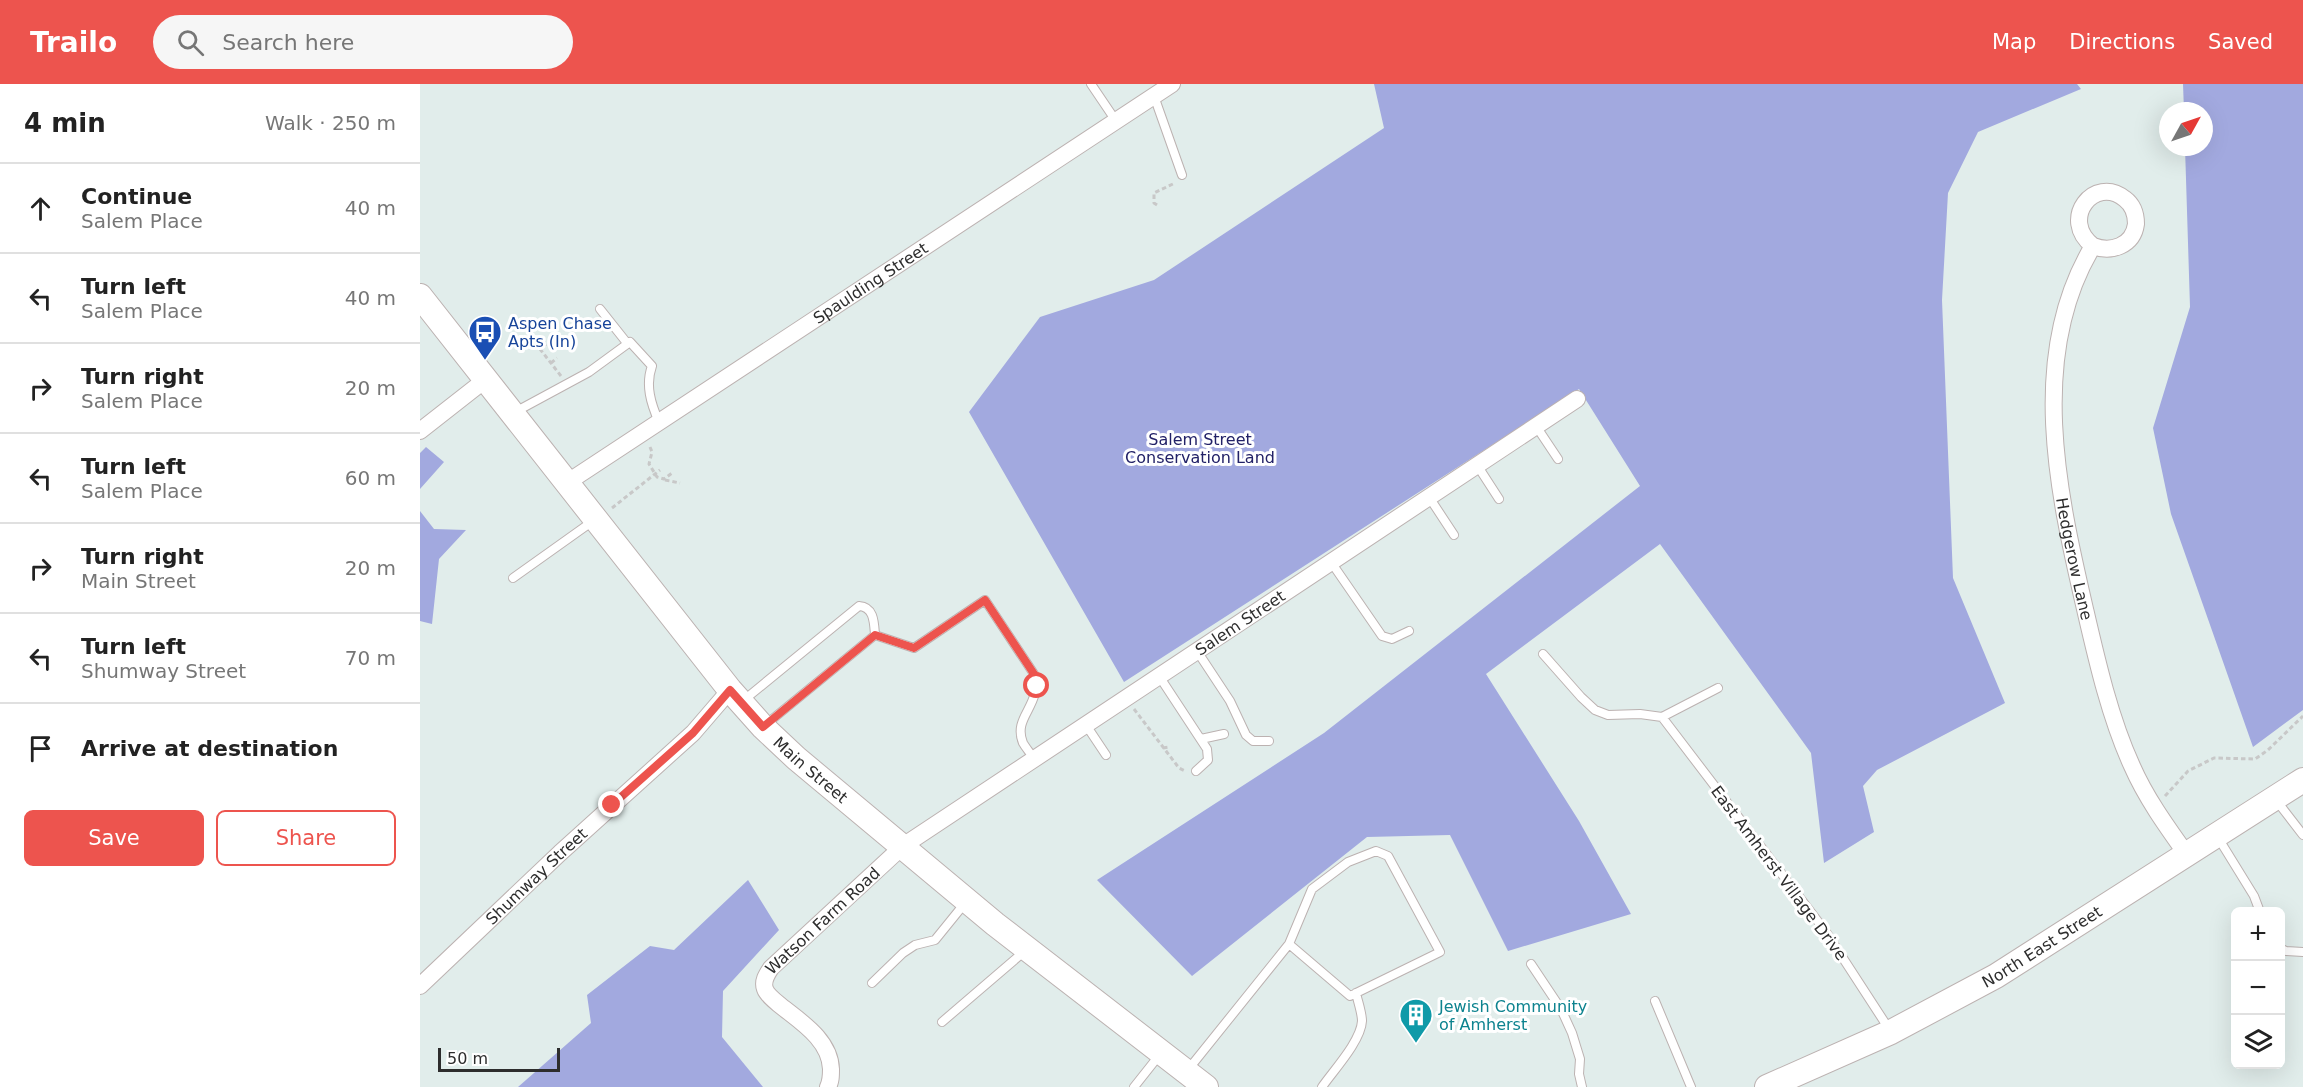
<!DOCTYPE html>
<html lang="en">
<head>
<meta charset="utf-8">
<style>
	:root { --surface:#fff; --page:#f6f6f6; --text:#222; --muted:#767676; --line:#e0e0e0; --accent:#ed544e }
	body { margin:0; font-family:"DejaVu Sans",sans-serif; background:var(--page); color:var(--text) }
	.controls { position:absolute; right:18px; bottom:18px; display:grid; overflow:hidden; border-radius:9px; box-shadow:0 6px 24px #0002 }
	.controls button { width:54px; height:54px; display:grid; place-items:center; padding:0; border:0; border-bottom:2px solid var(--line); background:var(--surface); color:var(--text); font:30px sans-serif }
	.compass { position:absolute; left:1739px; top:18px; width:54px; height:54px; border-radius:50%; background:var(--surface); box-shadow:0 6px 24px #0002; rotate:50deg }
	.scale { position:absolute; left:18px; bottom:15px; width:122px; box-sizing:border-box; padding-left:6px; border:3px solid #2d2d2d; border-top:0; font-size:16px; line-height:21px; white-space:nowrap; color:#2d2d2d; -webkit-text-stroke:4px #fff; paint-order:stroke }
	.stop { position:absolute; width:18px; height:18px; margin:-14px; border:4px solid #ed544e; border-radius:50%; background:#fff }
	.stop.end { background:#ed544e; border-color:#fff; box-shadow:0 2px 6px #0008 }
	.list { margin:0; padding:0; list-style:none }
	h2 { display:flex; justify-content:space-between; align-items:center; height:78px; margin:0; padding:0 24px; font-size:26px }
	h2 small { font-size:20px; font-weight:400; color:var(--muted) }
	.list li { display:grid; grid-template-columns:39px 1fr auto; gap:18px; align-items:center; box-sizing:border-box; height:90px; padding:0 24px; border-top:2px solid var(--line) }
	.list b { display:block; font-size:22px; white-space:nowrap }
	.list p { margin:0; font-size:20px; white-space:nowrap; color:var(--muted) }
	.list em { font-size:20px; font-style:normal; color:var(--muted) }
	.actions { display:flex; gap:12px; padding:18px 24px }
	.actions a { flex:1; padding:14px 0; border:2px solid var(--accent); border-radius:9px; text-align:center; font-size:21px; color:var(--accent) }
	.actions .main { background:var(--accent); color:#fff }
	.icon { flex:none; width:33px; height:33px; fill:none; stroke:currentColor; stroke-width:2; stroke-linecap:round; stroke-linejoin:round }
	.map { position:relative; flex:none; width:1883px; height:1003px; overflow:hidden }
	header { display:flex; align-items:center; gap:36px; box-sizing:border-box; height:84px; padding:0 30px; background:var(--accent); color:#fff }
	header strong { font-size:28px }
	nav { display:flex; gap:33px; margin-inline-start:auto; font-size:21px }
	.search { width:420px; height:54px; background:var(--page); display:flex; align-items:center; gap:15px; box-sizing:border-box; padding:0 21px; border-radius:33px; color:var(--muted); font-size:22px }
	main { display:flex }
	aside { flex:1; background:var(--surface) }
	.map>svg:first-child { display:block }
	.green { fill:#a2a9df }
	.lines { fill:none; stroke-linecap:round; stroke-linejoin:round }
	.service-casing { stroke:#bcb2b1; stroke-width:10 }
	.minor-casing { stroke:#bcb2b1; stroke-width:18 }
	.secondary-casing { stroke:#bcb2b1; stroke-width:26 }
	.path { stroke:#c8c8c8; stroke-width:3; stroke-dasharray:4.5 3; stroke-linecap:butt }
	.service { stroke:#fff; stroke-width:8 }
	.minor { stroke:#fff; stroke-width:16 }
	.secondary { stroke:#fff; stroke-width:24 }
	.route { stroke:#ed544e; stroke-width:8 }
	.labels { text-anchor:middle; dominant-baseline:central; stroke-width:6; stroke-linejoin:round; paint-order:stroke }
	.street-label { font-size:16px; fill:#2d2d2d; stroke:#fff }
	.transit-label { font-size:16px; fill:#164399; stroke:#fff; text-anchor:start }
	.park-label { font-size:16px; fill:#222167; stroke:#fff }
	.culture-label { font-size:16px; fill:#0d838f; stroke:#fff; text-anchor:start }
</style>
</head>
<body>
<header>
<strong>Trailo</strong>
<div class="search"><svg class="icon" aria-label="search" viewBox="0 0 24 24"><circle cx="10" cy="10" r="6"/><path d="M15 15l6 6"/></svg>Search here</div>
<nav><a>Map</a><a>Directions</a><a>Saved</a></nav>
</header>
<main>
<aside>
<h2>4 min<small>Walk · 250 m</small></h2>
<ul class="list">
<li><svg class="icon" aria-label="ahead" viewBox="0 0 24 24"><path d="M12 20V5M6 11l6-6 6 6"/></svg><div><b>Continue</b><p>Salem Place</p></div><em>40 m</em></li>
<li><svg class="icon" aria-label="left" viewBox="0 0 24 24"><path d="M17 20v-9H6M10 6l-5 5 5 5"/></svg><div><b>Turn left</b><p>Salem Place</p></div><em>40 m</em></li>
<li><svg class="icon" aria-label="right" viewBox="0 0 24 24"><path d="M7 20v-9h11M14 6l5 5-5 5"/></svg><div><b>Turn right</b><p>Salem Place</p></div><em>20 m</em></li>
<li><svg class="icon" aria-label="left" viewBox="0 0 24 24"><path d="M17 20v-9H6M10 6l-5 5 5 5"/></svg><div><b>Turn left</b><p>Salem Place</p></div><em>60 m</em></li>
<li><svg class="icon" aria-label="right" viewBox="0 0 24 24"><path d="M7 20v-9h11M14 6l5 5-5 5"/></svg><div><b>Turn right</b><p>Main Street</p></div><em>20 m</em></li>
<li><svg class="icon" aria-label="left" viewBox="0 0 24 24"><path d="M17 20v-9H6M10 6l-5 5 5 5"/></svg><div><b>Turn left</b><p>Shumway Street</p></div><em>70 m</em></li>
<li><svg class="icon" aria-label="arrive" viewBox="0 0 24 24"><path d="M6 21V4h12l-3 4 3 4H6"/></svg><div><b>Arrive at destination</b></div></li>
</ul>
<div class="actions"><a class="main">Save</a><a>Share</a></div>
</aside>
<div class="map">
<svg width="1883" height="1003" viewBox="0 0 1883 1003">
	<rect width="100%" height="100%" fill="#e1edeb"/>
	<!-- green -->
	<path class="green" d="M954 0H1657L1661 5 1558 48 1528 109 1522 216 1533 494 1585 619 1457 686 1443 702 1454 748 1404 779 1391 669 1240 460 1066 590 1159 737 1211 830 1088 867 1030 751 947 753 772 892 677 796 904 649 1220 402 1159 305 704 598 549 328 620 233 734 196 964 44Z
		M1763 0H1883V626L1833 663 1751 430 1733 344 1770 223 1765 63H1784V27H1764Z
		M6 363 24 378 0 405V369Z
		M0 427 14 445 46 446 19 475 12 540 0 537Z
		M328 796 359 846 303 907 302 953 343 1003H98L171 939 167 911 230 862 254 866Z"/>
	<g class="lines">
		<!-- service casing -->
		<g class="service-casing">
			<path id="service" d="M671 0 696 37
				M734 12 762 91
				M180 225 207 259
				M95 328 169 288 210 258 232 282C225 301 231 320 239 338
				M1116 342 1138 375
				M1057 381 1079 415
				M1009 413 1034 451
				M911 478 962 552 972 555 989 547
				M93 494 173 437
				M777 567 810 617 826 651 833 657H849
				M1123 570 1161 613 1175 626 1188 631 1220 630 1242 633 1298 604
				M739 592 787 665 788 676 776 687
				M324 616 439 522C454 523 454 538 455 551
				M1242 633 1406 848 1469 945
				M666 641 686 671
				M344 642 455 551 494 564 565 516 614 590C623 622 592 632 603 659 606 664 611 670 614 675
				M781 655 804 650
				M1856 716 1883 751
				M1797 752 1834 812 1840 828
				M1860 864 1866 867 1883 868
				M1111 880 1141 925 1152 949 1160 975 1159 990 1162 1003
				M452 899 483 869 495 861 515 856 545 819
				M1235 917 1271 1003
				M522 938 606 866
				M767 987 869 860 930 912 1020 868 968 772 956 767 928 778 892 805 869 860
				M714 1003 741 969
				M902 1003C913 987 941 957 942 937 942 929 938 918 936 909"/>
		</g>
		<!-- minor casing -->
		<g class="minor-casing">
			<g id="minor">
				<path id="s1" d="M1673 162C1639 136 1674 90 1705 115 1713 121 1716 130 1716 140 1713 162 1691 169 1673 162 1607 271 1638 409 1665 525 1677 577 1690 634 1712 682 1726 714 1747 743 1767 771"/>
				<path d="M0 347 65 296"/>
				<path id="s2" d="M148 398 752 0"/>
				<path id="s3" d="M0 902 140 769 273 649 310 606"/>
				<path id="s4" d="M408 1003C411 997 411 992 411 985 410 956 381 938 361 922 355 917 347 911 345 905 342 897 347 890 351 884L483 762 1157 315"/>
			</g>
		</g>
		<!-- secondary casing -->
		<g class="secondary-casing">
			<g id="secondary">
				<path id="s5" d="M0 212 310 606 343 643 376 674 575 840 786 1003"/>
				<path id="s6" d="M1347 1003 1471 948 1576 892 1883 696"/>
			</g>
		</g>
		<!-- path -->
		<path class="path" d="M737 121 734 119V109L755 99
			M126 260 120 265 141 292
			M131 279 137 274
			M230 363 232 368 229 380 237 393 244 395 252 389
			M245 396 260 399
			M192 424 240 386
			M714 625 759 684 765 687
			M743 664 749 663
			M1745 712 1768 687 1794 674 1835 675 1848 666 1883 632"/>
		<!-- service -->
		<use href="#service" class="service"/>
		<!-- minor -->
		<use href="#minor" class="minor"/>
		<!-- secondary -->
		<use href="#secondary" class="secondary"/>
	</g>
	<g class="lines">
		<!-- route -->
		<path class="route" d="M192 721 273 649 310 606 343 643 455 551 494 564 565 516 614 590 617 602"/>
	</g>
	<!-- icons -->
	<defs>
		<g id="bus-pin" transform="scale(1.725)"><path d="M0 17L-7.5 6A9.5 9.5 0 1 1 7.5 6Z" fill="#1a4fb4" stroke="#fff"/><path d="M-5-6H5V4H4V6H2V4H-2V6H-4V4H-5ZM-3.5-4V0h7V-4ZM-3.5 1.2v1.5H-2V1.2ZM2 1.2v1.5H3.5V1.2Z" fill="#fff"/></g>
		<g id="building-pin" transform="scale(1.725)"><path d="M0 17L-7.5 6A9.5 9.5 0 1 1 7.5 6Z" fill="#0f9aa8" stroke="#fff"/><path d="M-4-6H4V6H1V3H-1V6H-4ZM-2.5-4.3h1.7v1.8h-1.7ZM.8-4.3h1.7v1.8H.8ZM-2.5-1h1.7V.8h-1.7ZM.8-1h1.7V.8H.8Z" fill="#fff"/></g>
	</defs>
	<g fill-rule="evenodd">
		<use href="#bus-pin" x="65" y="248"/>
		<use href="#building-pin" x="996" y="931"/>
	</g>
	<g class="labels">
		<!-- street labels -->
		<g class="street-label">
			<text stroke="none"><textPath href="#s2" startOffset="362">Spaulding Street</textPath></text>
			<text stroke="none"><textPath href="#s1" startOffset="500">Hedgerow Lane</textPath></text>
			<text stroke="none"><textPath href="#s4" startOffset="732">Salem Street</textPath></text>
			<text stroke="none"><textPath href="#s5" startOffset="615">Main Street</textPath></text>
			<text transform="translate(1359 789) rotate(53)">East Amherst Village Drive</text>
			<text stroke="none"><textPath href="#s3" startOffset="160">Shumway Street</textPath></text>
			<text stroke="none"><textPath href="#s4" startOffset="218">Watson Farm Road</textPath></text>
			<text stroke="none"><textPath href="#s6" startOffset="309">North East Street</textPath></text>
		</g>
		<!-- transit labels -->
		<g class="transit-label">
			<text x="88" y="239">Aspen Chase<tspan x="88" dy="18">Apts (In)</tspan></text>
		</g>
		<!-- park labels -->
		<g class="park-label">
			<text x="780" y="355">Salem Street<tspan x="780" dy="18">Conservation Land</tspan></text>
		</g>
		<!-- culture labels -->
		<g class="culture-label">
			<text x="1019" y="922">Jewish Community<tspan x="1019" dy="18">of Amherst</tspan></text>
		</g>
	</g>
</svg>
<div class="controls">
<button>+</button>
<button>−</button>
<button><svg class="icon" aria-label="layers" viewBox="0 0 24 24"><path d="M12 4l9 5-9 5-9-5zM3 14l9 5 9-5"/></svg></button>
</div>
<svg class="compass" viewBox="-18 -18 36 36"><path d="M0-13l5 13h-10z" fill="#e53935"/><path d="M0 13l5-13h-10z" fill="#767676"/></svg>
<div class="scale">50 m</div>
<div class="stop" style="left:617px;top:602px"></div>
<div class="stop end" style="left:192px;top:721px"></div>
</div>
</main>
</body>
</html>
